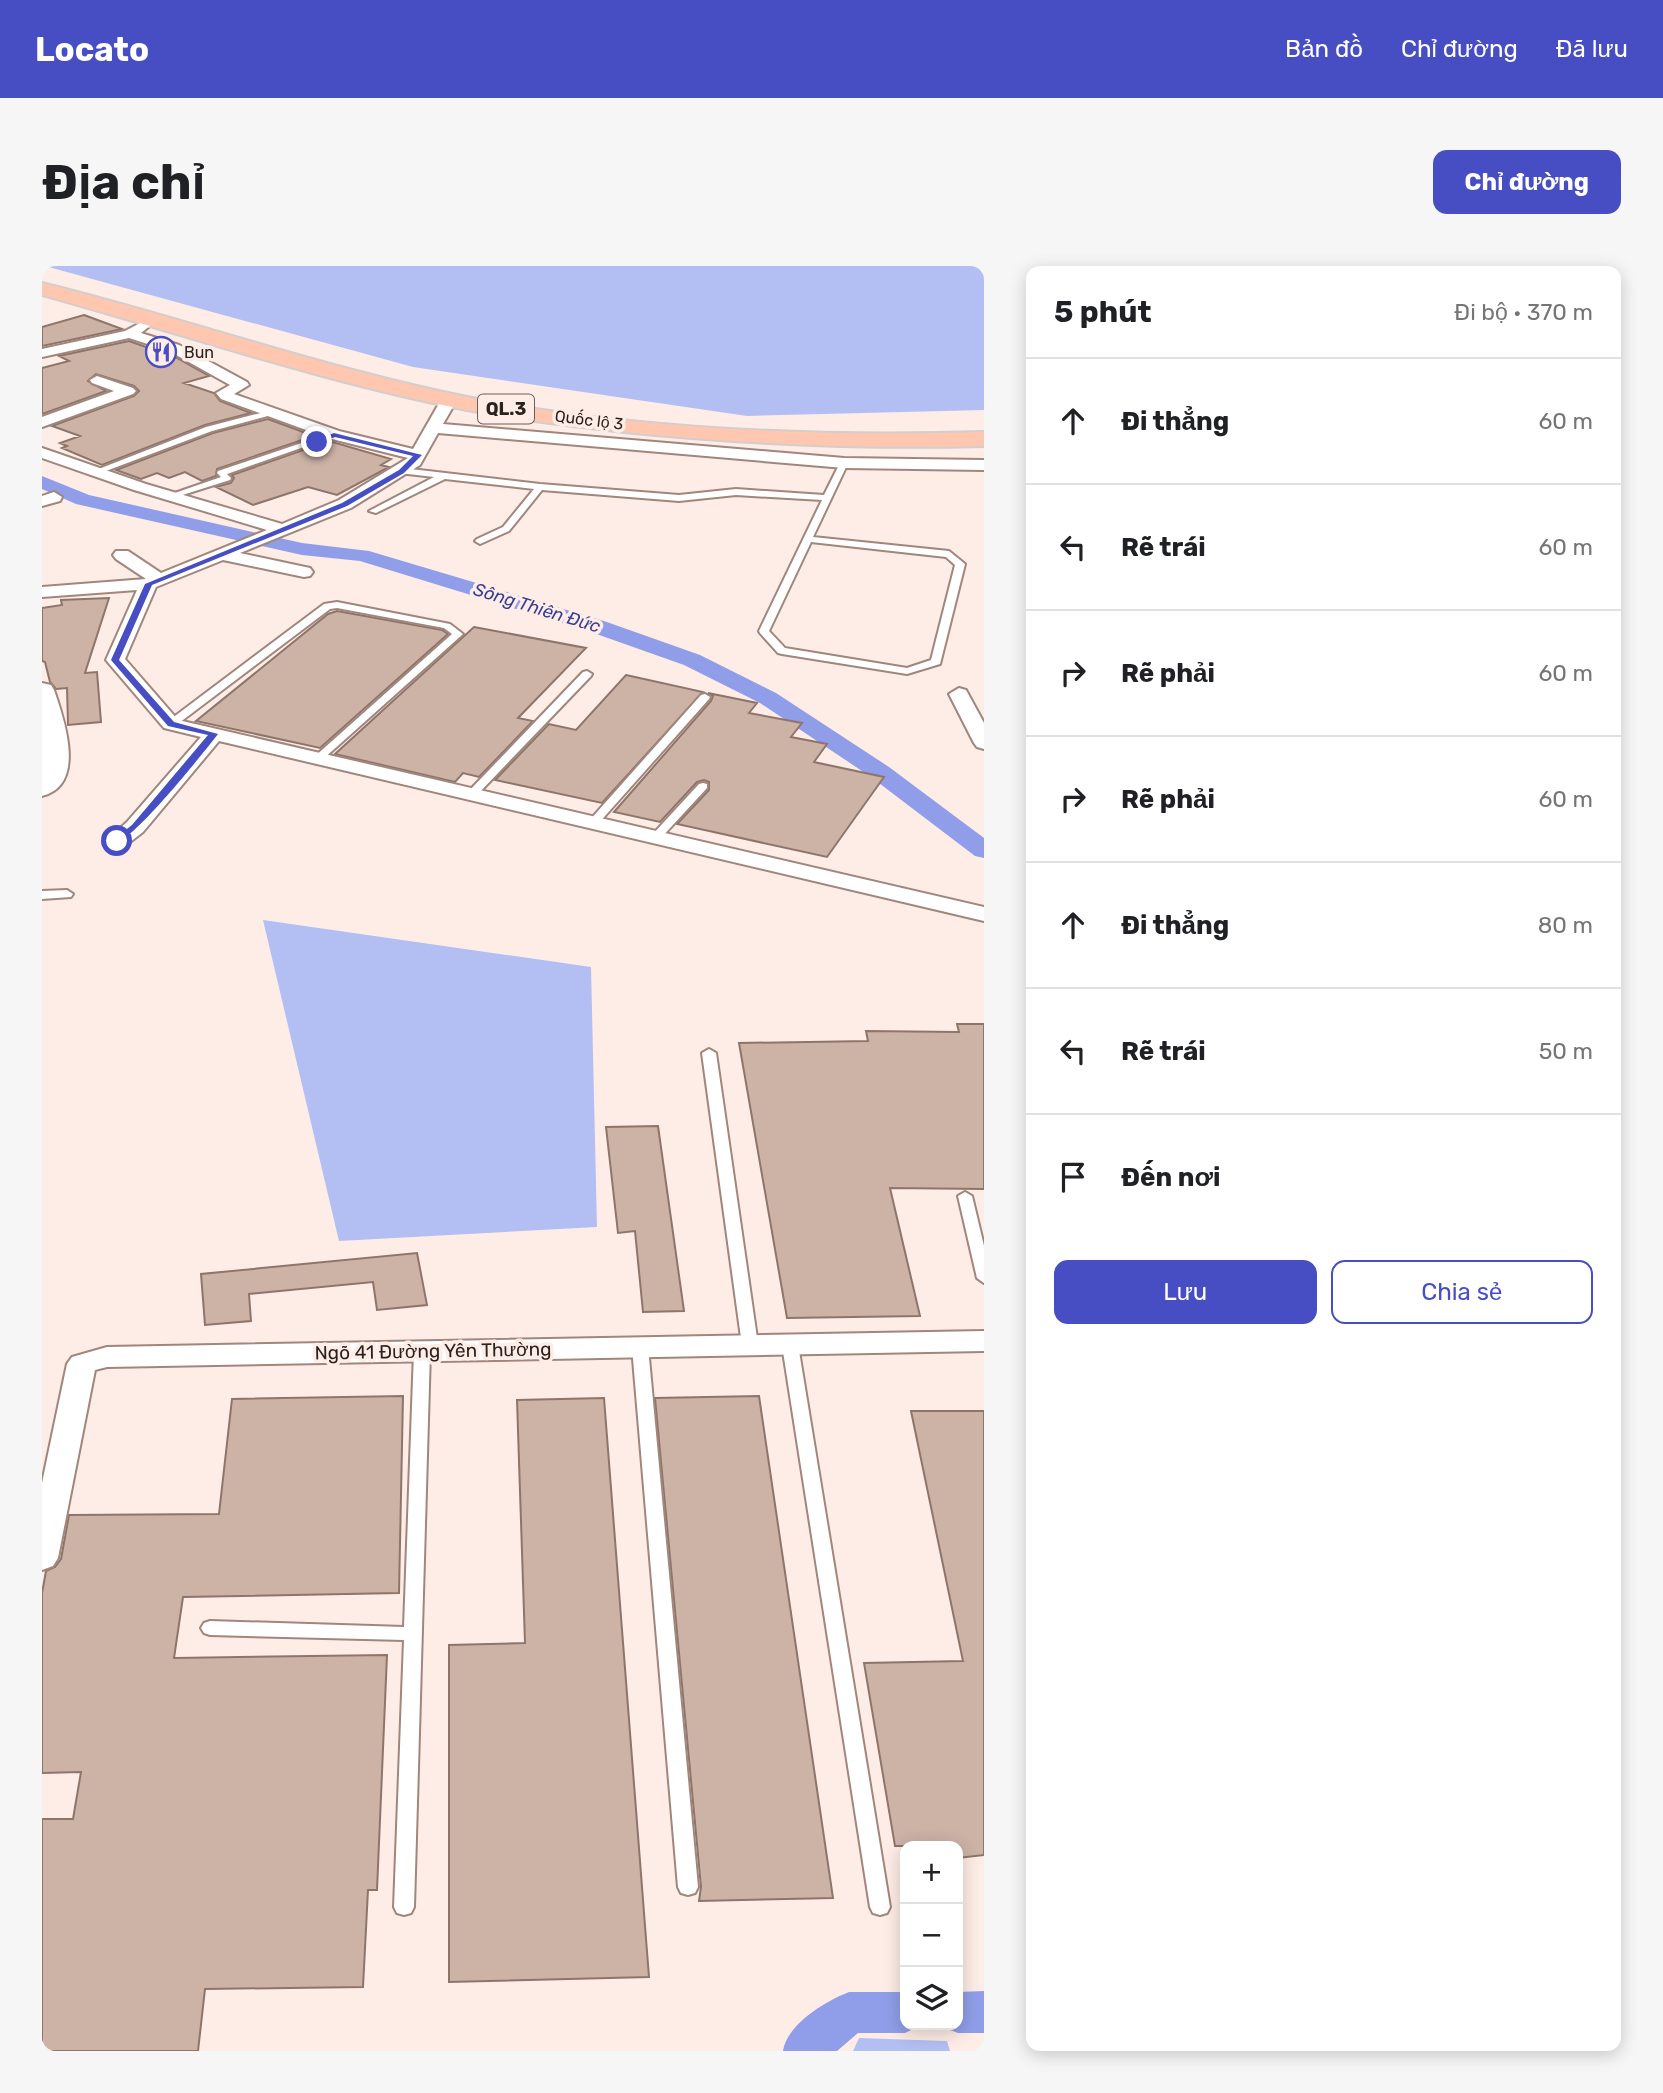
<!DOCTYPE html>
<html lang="vi">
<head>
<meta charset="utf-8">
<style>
	:root { --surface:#fff; --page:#f6f6f6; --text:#202124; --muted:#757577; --line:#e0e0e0; --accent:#474ec3 }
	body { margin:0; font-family:Rubik,sans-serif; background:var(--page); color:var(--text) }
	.controls { position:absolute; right:21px; bottom:21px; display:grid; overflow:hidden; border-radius:14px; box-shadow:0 4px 18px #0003 }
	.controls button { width:63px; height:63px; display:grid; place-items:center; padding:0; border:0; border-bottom:2px solid var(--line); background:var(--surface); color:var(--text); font:35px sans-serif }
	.stop { position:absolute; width:21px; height:21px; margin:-16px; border:5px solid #474ec3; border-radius:50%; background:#fff }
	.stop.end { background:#474ec3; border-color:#fff; box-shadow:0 2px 7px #0008 }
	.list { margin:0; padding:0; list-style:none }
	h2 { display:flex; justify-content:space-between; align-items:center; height:91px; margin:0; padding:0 28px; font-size:30px }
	h2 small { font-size:23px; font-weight:400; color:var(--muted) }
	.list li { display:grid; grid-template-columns:46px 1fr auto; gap:21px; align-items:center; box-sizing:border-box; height:126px; padding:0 28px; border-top:2px solid var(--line) }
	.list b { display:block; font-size:26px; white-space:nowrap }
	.list em { font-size:23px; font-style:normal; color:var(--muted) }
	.actions { display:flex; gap:14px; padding:21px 28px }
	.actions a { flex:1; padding:16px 0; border:2px solid var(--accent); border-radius:14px; text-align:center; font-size:24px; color:var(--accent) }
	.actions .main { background:var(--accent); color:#fff }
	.icon { flex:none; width:38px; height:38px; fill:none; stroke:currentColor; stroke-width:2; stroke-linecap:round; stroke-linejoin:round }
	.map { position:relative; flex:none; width:942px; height:1785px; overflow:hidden; border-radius:14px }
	header { display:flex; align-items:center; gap:42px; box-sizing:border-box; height:98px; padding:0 35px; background:var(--accent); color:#fff }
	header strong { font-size:33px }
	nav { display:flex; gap:38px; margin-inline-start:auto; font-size:24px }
	.intro { display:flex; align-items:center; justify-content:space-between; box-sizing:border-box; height:168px; padding:0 42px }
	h1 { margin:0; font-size:49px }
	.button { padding:18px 32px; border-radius:14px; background:var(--accent); color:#fff; font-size:24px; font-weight:700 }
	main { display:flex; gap:42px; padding:0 42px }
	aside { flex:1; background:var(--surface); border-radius:14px; box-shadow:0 4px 18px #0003 }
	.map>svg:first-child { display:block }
	.green { fill:#b3bff3 }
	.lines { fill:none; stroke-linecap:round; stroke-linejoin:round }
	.canal { fill:#909ee9; fill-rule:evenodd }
	.building { fill:#cdb2a6; stroke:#8e756a; stroke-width:2 }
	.service-casing { stroke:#a0867c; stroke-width:4 }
	.minor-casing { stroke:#a0867c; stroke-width:4 }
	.tertiary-casing { stroke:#a0867c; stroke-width:4 }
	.trunk-casing { stroke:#d1cecd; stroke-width:4 }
	.service { fill:#fff; fill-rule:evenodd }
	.minor { fill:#fff; fill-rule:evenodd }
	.tertiary { fill:#fff; fill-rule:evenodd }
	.trunk { fill:#ffc7b0; fill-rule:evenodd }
	.route { fill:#474ec3 }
	.labels { text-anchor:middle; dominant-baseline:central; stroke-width:7; stroke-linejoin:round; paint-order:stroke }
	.far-poi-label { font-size:16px; fill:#2c221d; stroke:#feede6; text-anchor:start }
	.far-street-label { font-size:16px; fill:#2c221d; stroke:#feede6 }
	.shield { fill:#feede6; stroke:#6b5f59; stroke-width:2 }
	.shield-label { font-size:18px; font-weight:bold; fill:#2c221d }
	.far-water-label { font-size:18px; font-style:italic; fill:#373e95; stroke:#feede6 }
	.street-label { font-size:19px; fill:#2c221d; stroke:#feede6 }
</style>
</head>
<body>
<header>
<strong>Locato</strong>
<nav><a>Bản đồ</a><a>Chỉ đường</a><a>Đã lưu</a></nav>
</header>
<div class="intro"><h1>Địa chỉ</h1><a class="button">Chỉ đường</a></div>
<main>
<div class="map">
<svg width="942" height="1785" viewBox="0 0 942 1785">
	<rect width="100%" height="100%" fill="#feede6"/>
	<!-- green -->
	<path class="green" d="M3 0H942V144L705 150 371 101Z
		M221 654 549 701 555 961 297 975Z
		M817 1772 905 1775 908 1785H811Z"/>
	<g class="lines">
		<!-- canal -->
		<path class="canal" d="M0 210 47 229 260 277 327 285 562 355 658 389 734 427 847 501 942 572V592L933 590 829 511 718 437 642 399 546 365 318 295 260 289 34 238 0 223Z
			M942 1725V1767H916L900 1761 916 1759V1726Z
			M807 1726H863V1759H880L863 1767H816L795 1785H741C745 1758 784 1735 807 1726Z"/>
	</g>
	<!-- building -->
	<path class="building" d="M42 49 80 63 0 80V61Z
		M87 75 135 92 167 110 142 117 172 127 178 135 209 147 163 159 60 199 20 182 25 180 18 177 38 170 10 160 92 130 97 125 92 120 54 108 46 115 64 125 0 148V102L27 95 17 90Z
		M226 153 272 170 175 203 174 210 160 215 143 206 127 212 115 207 99 213 74 204 171 167Z
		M287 175 349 193 339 199 347 201 295 229 266 221 211 239 174 221 189 217 192 212 190 209Z
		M67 332 43 407 55 406 59 456 26 459 25 422 14 423 8 416 3 396 0 395V342L20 339 19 334Z
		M295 345 400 364 406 368 278 482 154 455 286 348Z
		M432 361 544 382 476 452 491 455 437 511 421 507 413 516 293 488Z
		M584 409 661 426 560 537 453 514 507 458 534 464Z
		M666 427 715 437 707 447 760 457 749 471 785 478 772 496 842 511 785 591 635 558 667 524V516L662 514 655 516 618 556 572 546 669 435 671 430Z
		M915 758H942V923L848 922 878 1050 745 1052 697 777 826 775 824 765 917 766Z
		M616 860 642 1045 601 1046 593 965 576 967 564 861Z
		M375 987 385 1039 335 1044 331 1016 207 1028 209 1055 163 1059 159 1008Z
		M361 1130 357 1327 141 1331 132 1392 345 1389 335 1624H326L321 1721 163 1723 156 1785H0V1553H31L39 1506 0 1507V1327L4 1305 13 1301 19 1293 27 1249 177 1248 190 1133Z
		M717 1130 791 1632 657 1635 659 1621 613 1132Z
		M562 1132 607 1711 407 1716V1379L483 1377 475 1134Z
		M869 1145H942V1589L916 1592V1580H853L822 1397 921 1395Z"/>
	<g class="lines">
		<!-- service casing -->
		<g class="service-casing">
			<path id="service" d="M230 144 234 146 233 148 170 165 56 208 49 206 164 161Z
				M289 167 296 169 185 208 189 212 188 214 131 232 124 230 179 211 175 207 176 205Z
				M802 194 806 197 771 271 907 285 923 298 898 398 865 408 740 388 736 387 718 367 717 365 780 234 694 229 637 235 500 224 467 265 438 278 433 275 435 273 461 261 492 223 403 213 334 247 327 245 392 211 357 207V203L360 202 498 218 637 229 694 223 782 229 798 197ZM769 276 904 291 913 299 889 394 865 402 743 382 727 365Z
				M295 336 408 358 421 368 280 494 276 495 271 492 410 368 402 362 295 342 288 343 133 460H125V456L282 338Z
				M545 405 550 408 549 410 434 530H426V526L541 406Z
				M663 428 668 431 667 433 555 559H547V555L659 429Z
				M661 517 665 518V522L618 573H610V569L657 518Z
				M25 624 31 628 29 631 0 633V625Z
				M667 783 674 787 716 1079 713 1083H703L700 1079 660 787Z
				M923 926 930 930 942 980V1017L935 1012 916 930Z
				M748 1074 753 1075 756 1079 848 1641 845 1647 838 1649 831 1647 828 1641 740 1079 743 1075Z
				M598 1076 603 1077 606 1081 656 1621 653 1627 646 1629 639 1627 636 1621 590 1081 593 1077Z
				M380 1080 385 1081 388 1085 372 1641 369 1647 362 1649 355 1647 352 1641 362 1374 168 1369 162 1367 159 1362 162 1357 168 1355 362 1361 372 1085 375 1081Z"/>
		</g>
		<!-- minor casing -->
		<g class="minor-casing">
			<path id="minor" d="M102 55 109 59 99 67 137 79 205 116 207 119 192 128 297 165 371 183 399 134 407 129 415 134 401 158 802 192 942 194V204L802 202 396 167 378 199 309 242 198 287 268 302 271 306 268 310 262 311 181 294 114 321 83 393 136 454 942 641V655L177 475 101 566 83 580H67L64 575 85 556 159 471 122 462 64 394 95 324 0 331V321L104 313 74 293 71 289 74 285H86L119 307 225 264 92 224 0 192V182L104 218 240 258 297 234 366 192 286 172 179 133 174 127 188 119 127 85 87 72 0 91V83L83 65Z
				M55 110 91 122 94 125 91 128 0 161V151L72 125 50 117 48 114Z
				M12 226 20 231 18 235 0 240V230Z
				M917 422 924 424 942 457V483L935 481 932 477 907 428Z
				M942 1065V1085L65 1101 53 1104 16 1292 11 1300 0 1304V1217L25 1098 30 1091 65 1081Z"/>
		</g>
		<!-- tertiary casing -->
		<g class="tertiary-casing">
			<path id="tertiary" d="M0 417 9 419 12 424C22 453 45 519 0 530Z"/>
		</g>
		<!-- trunk casing -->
		<g class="trunk-casing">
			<path id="trunk" d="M0 17C142 52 281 102 425 131 590 163 774 171 942 166V180C822 183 702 178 582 166 529 160 477 154 425 144 281 116 141 68 0 29Z"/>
		</g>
		<!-- service -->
		<use href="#service" class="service"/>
		<!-- minor -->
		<use href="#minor" class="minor"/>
		<!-- tertiary -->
		<use href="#tertiary" class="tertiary"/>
		<!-- trunk -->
		<use href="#trunk" class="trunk"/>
	</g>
	<!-- route -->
	<path class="route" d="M292 167 380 189 362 207 305 240 110 319 77 394 132 456 176 468C162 486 89 578 72 577V573L90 559 166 469 126 460 69 394 103 318 300 237 357 204 371 190 293 171 275 178 272 176Z"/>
	<!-- icons -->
	<defs>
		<g id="restaurant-ring" transform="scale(1.575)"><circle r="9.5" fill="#feede6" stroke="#474ec3" stroke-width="1.5"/><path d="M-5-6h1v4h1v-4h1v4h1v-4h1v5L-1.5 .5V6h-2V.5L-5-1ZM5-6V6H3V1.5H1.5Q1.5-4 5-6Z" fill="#474ec3"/></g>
	</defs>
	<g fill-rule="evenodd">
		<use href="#restaurant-ring" x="119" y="86"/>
	</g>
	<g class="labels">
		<!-- far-poi labels -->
		<g class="far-poi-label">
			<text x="142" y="86">Bun</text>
		</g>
		<!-- far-street labels -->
		<g class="far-street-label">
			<text transform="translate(547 154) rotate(7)">Quốc lộ 3</text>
		</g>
		<!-- shield labels -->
		<rect class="shield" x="436" y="128.5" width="56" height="29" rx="5"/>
		<g class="shield-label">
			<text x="464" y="143">QL.3</text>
		</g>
		<!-- far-water labels -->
		<g class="far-water-label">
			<text transform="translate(495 342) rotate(17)">Sông Thiên Đức</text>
		</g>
		<!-- street labels -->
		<g class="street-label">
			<text transform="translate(391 1085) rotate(-1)">Ngõ 41 Đường Yên Thường</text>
		</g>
	</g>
</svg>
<div class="controls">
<button>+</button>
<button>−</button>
<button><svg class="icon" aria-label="layers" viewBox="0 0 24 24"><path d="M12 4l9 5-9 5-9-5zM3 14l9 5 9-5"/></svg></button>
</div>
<div class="stop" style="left:75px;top:575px"></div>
<div class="stop end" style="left:275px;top:176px"></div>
</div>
<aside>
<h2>5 phút<small>Đi bộ · 370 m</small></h2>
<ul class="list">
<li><svg class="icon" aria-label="ahead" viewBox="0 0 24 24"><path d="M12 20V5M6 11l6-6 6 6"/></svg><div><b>Đi thẳng</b></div><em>60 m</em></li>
<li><svg class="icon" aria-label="left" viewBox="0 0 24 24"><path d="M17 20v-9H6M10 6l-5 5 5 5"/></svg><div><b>Rẽ trái</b></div><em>60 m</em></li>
<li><svg class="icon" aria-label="right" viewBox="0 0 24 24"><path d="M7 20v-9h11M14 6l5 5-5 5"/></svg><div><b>Rẽ phải</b></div><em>60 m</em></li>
<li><svg class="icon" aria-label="right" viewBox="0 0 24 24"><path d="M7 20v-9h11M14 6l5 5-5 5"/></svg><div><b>Rẽ phải</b></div><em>60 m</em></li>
<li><svg class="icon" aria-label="ahead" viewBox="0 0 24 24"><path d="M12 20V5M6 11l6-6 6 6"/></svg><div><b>Đi thẳng</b></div><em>80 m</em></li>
<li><svg class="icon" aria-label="left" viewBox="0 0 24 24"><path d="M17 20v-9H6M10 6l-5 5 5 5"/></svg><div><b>Rẽ trái</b></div><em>50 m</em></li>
<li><svg class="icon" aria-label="arrive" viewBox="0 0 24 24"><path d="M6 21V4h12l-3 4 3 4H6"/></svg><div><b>Đến nơi</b></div></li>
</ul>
<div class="actions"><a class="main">Lưu</a><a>Chia sẻ</a></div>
</aside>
</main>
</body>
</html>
